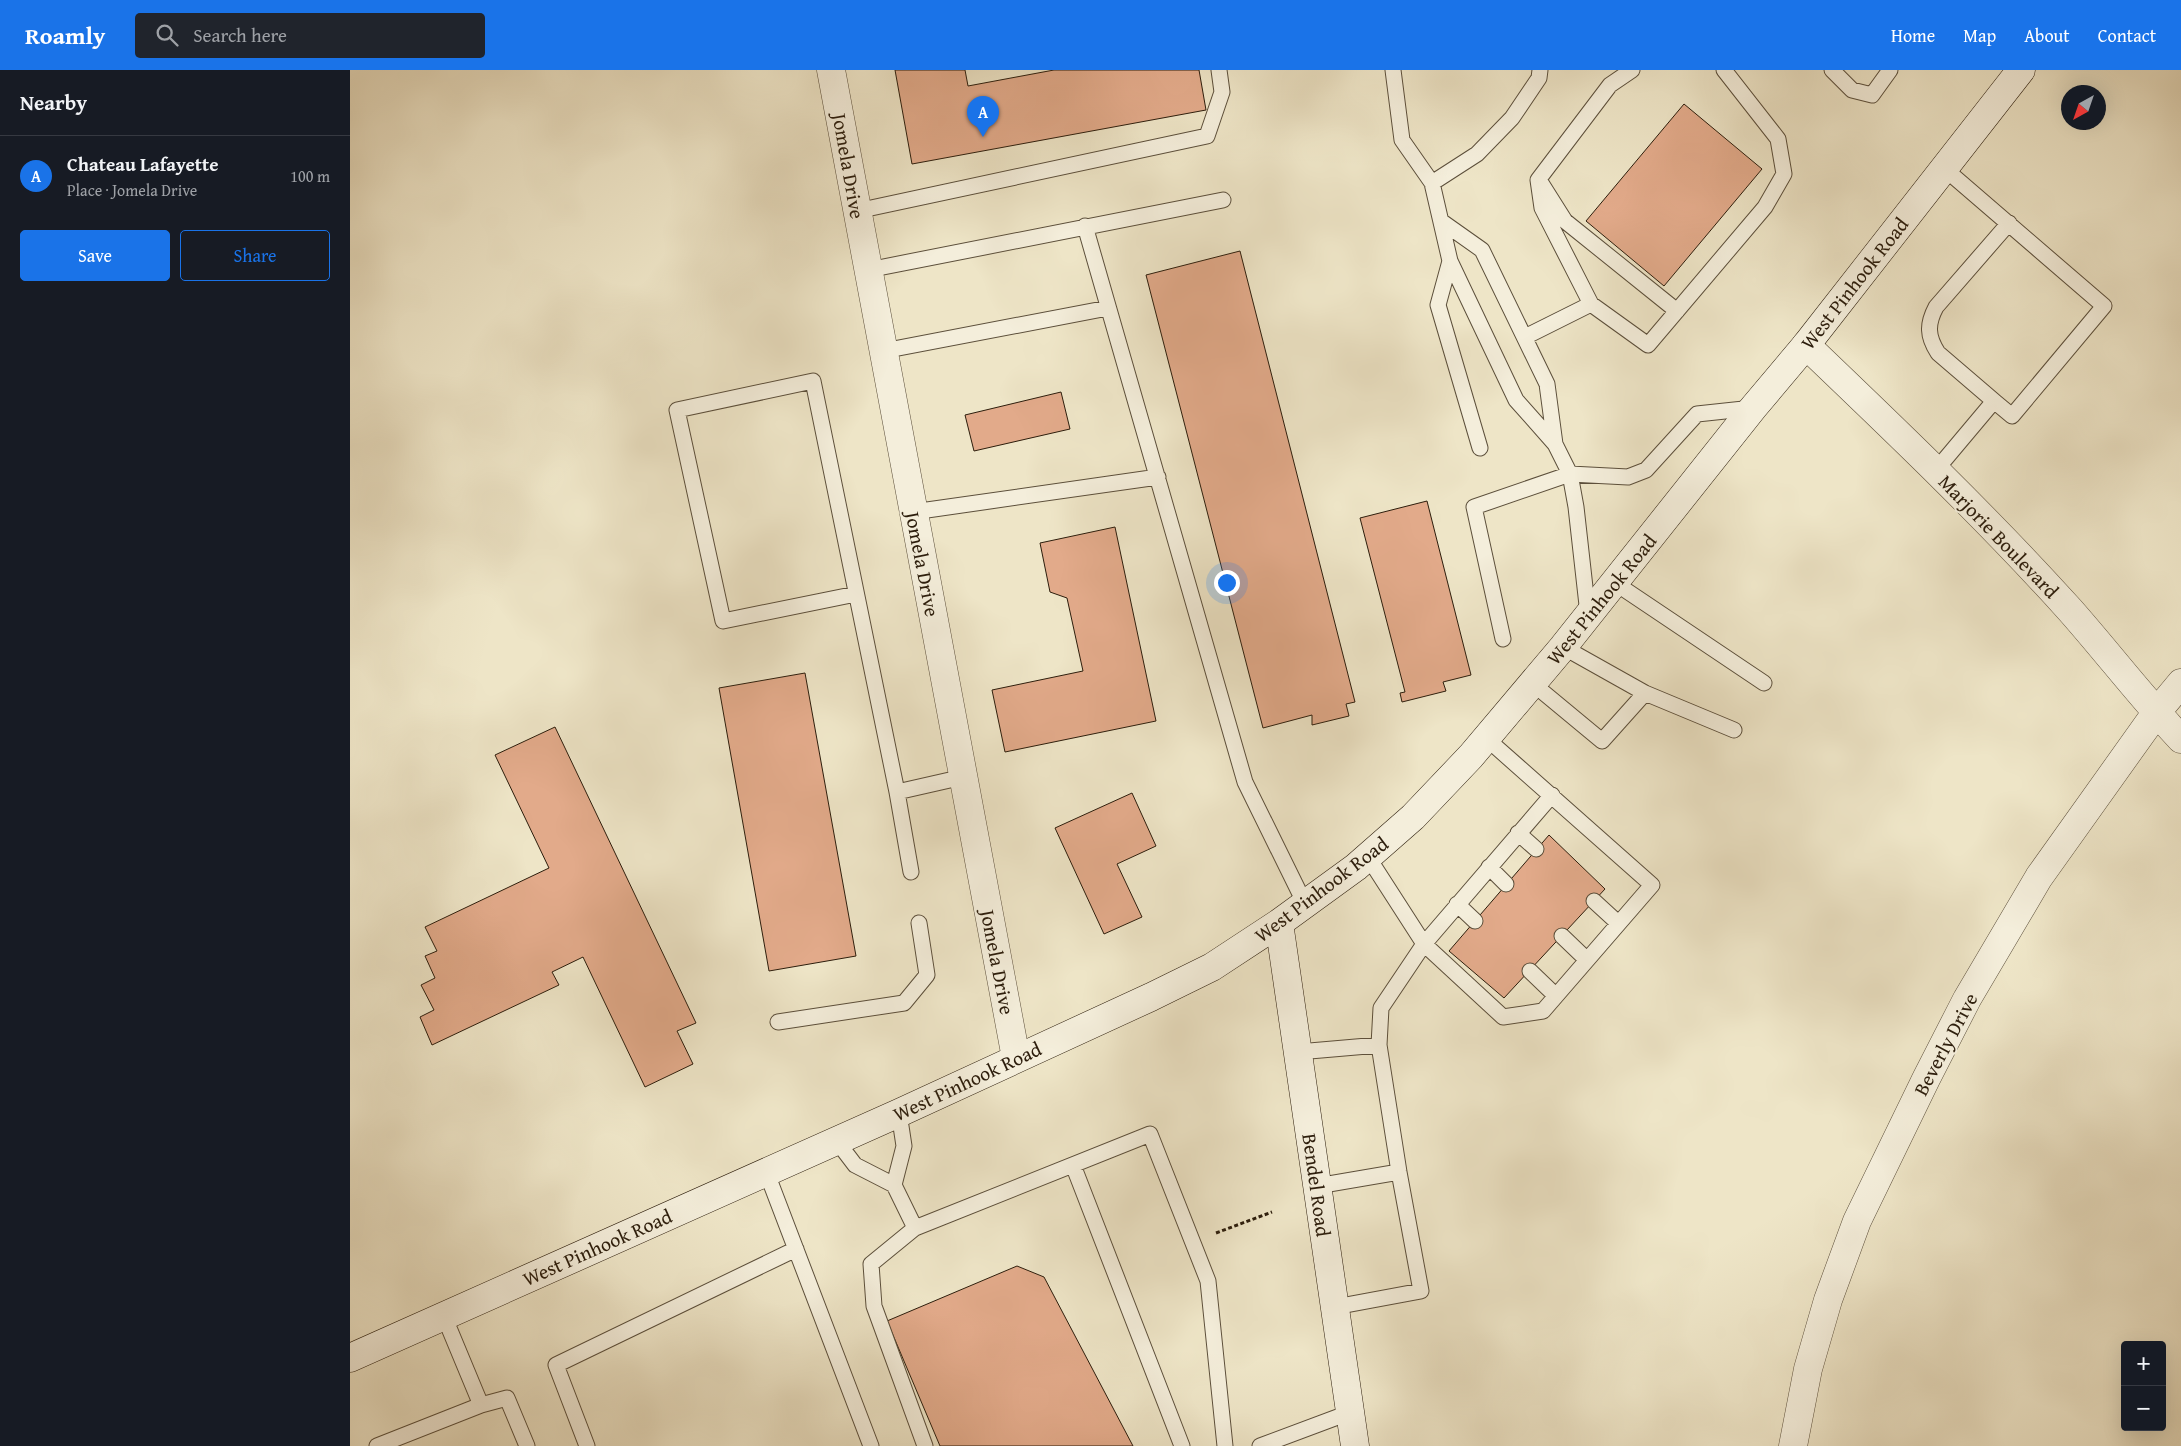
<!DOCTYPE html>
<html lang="en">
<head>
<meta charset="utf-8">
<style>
	:root { --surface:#171b24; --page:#20242c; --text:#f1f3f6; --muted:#9ea1a6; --line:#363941; --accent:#1a73e8 }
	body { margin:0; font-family:"Gentium Book Plus",serif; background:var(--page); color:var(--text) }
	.controls { position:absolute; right:15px; bottom:15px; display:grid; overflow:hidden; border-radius:5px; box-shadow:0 5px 20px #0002 }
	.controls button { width:45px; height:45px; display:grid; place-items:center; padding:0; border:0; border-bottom:1px solid var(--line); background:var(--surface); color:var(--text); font:25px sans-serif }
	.compass { position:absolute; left:1711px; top:15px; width:45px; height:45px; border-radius:50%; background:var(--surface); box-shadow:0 5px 20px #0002; rotate:220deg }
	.you { position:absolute; left:876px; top:512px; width:18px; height:18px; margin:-12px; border:4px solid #fff; border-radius:50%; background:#1a73e8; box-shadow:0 0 0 8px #1a73e833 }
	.badge { display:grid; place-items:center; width:32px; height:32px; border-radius:50%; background:var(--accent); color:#fff; font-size:16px; font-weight:700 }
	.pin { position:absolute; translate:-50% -41px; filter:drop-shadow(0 1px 2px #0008) }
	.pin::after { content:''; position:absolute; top:26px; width:18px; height:15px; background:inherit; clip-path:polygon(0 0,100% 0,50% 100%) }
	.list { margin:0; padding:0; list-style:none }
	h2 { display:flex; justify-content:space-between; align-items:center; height:65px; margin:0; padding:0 20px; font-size:21px }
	h2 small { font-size:16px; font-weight:400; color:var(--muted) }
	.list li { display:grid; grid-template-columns:32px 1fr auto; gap:15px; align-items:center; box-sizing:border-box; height:80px; padding:0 20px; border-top:1px solid var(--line) }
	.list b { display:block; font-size:19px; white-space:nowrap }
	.list p { margin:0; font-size:16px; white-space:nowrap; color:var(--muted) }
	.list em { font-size:16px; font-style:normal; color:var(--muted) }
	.actions { display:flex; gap:10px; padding:15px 20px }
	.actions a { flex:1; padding:11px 0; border:1px solid var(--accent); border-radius:5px; text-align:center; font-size:18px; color:var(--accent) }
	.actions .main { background:var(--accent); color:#fff }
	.icon { flex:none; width:28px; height:28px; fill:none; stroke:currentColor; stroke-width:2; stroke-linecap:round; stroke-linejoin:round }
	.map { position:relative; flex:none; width:1831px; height:1376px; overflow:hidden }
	header { display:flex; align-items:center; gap:30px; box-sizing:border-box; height:70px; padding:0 25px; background:var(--accent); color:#fff }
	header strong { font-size:24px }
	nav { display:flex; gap:28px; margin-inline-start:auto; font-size:18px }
	.search { width:350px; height:45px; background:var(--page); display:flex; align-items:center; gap:12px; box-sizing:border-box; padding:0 18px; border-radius:5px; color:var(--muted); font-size:19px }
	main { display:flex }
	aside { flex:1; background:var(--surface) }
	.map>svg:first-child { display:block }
	.building { fill:#e2aa8a; stroke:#2c1d0c }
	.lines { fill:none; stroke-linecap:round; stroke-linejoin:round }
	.lane-casing { stroke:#5c4f3b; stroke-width:17 }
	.street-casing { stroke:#5c4f3b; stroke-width:29 }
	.secondary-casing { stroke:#2c1d0c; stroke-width:29 }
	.path { stroke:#2c1d0c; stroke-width:3; stroke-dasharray:4 2.5; stroke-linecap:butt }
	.lane { stroke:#f4eedb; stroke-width:15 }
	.street { stroke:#f4eedb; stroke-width:28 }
	.secondary { stroke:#f4eedb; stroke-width:28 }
	.labels { text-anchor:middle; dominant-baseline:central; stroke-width:4; stroke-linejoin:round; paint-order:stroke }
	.street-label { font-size:20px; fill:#2c1d0c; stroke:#f4eedb }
</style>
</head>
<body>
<header>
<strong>Roamly</strong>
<div class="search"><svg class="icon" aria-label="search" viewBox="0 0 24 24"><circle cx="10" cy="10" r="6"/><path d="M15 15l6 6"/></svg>Search here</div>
<nav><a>Home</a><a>Map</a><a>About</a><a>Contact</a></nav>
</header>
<main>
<aside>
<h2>Nearby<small></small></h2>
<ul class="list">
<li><span class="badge">A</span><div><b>Chateau Lafayette</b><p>Place · Jomela Drive</p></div><em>100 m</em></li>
</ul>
<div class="actions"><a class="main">Save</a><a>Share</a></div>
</aside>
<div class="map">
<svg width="1831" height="1376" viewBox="0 0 1831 1376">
	<rect width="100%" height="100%" fill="#eee5c7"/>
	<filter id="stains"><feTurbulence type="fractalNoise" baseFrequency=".004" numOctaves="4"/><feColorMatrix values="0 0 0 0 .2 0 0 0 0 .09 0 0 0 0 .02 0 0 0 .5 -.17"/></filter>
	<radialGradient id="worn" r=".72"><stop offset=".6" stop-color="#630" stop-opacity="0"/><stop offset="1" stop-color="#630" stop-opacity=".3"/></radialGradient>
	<!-- building -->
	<path class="building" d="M545 0H615L618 16 704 0H849L856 40 562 94Z
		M1334 34 1412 99 1314 216 1236 151Z
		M890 181 1005 632 996 634 999 646 962 655V645L913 658 796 205Z
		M711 322 720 359 624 381 615 345Z
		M1077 431 1121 605 1093 612 1096 621 1052 632 1050 623 1055 622 1010 448Z
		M765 457 806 651 655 682 642 620 733 601 717 528 700 522 690 473Z
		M455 603 506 886 419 901 369 618Z
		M205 657 346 953 327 961 343 994 295 1017 233 887 202 902 209 915 82 975 70 947 84 940 71 915 85 908 75 886 87 881 75 857 199 798 145 685Z
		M782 723 806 776 767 794 792 847 754 864 705 758Z
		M1199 765 1255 819 1154 928 1099 881Z
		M667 1196 694 1207 783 1376H590L537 1251Z"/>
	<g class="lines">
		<!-- lane casing -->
		<g class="lane-casing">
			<path id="lane" d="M1043 0 1052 70 1082 113 1100 191 1166 330 1205 374 1220 404 1226 437 1238 544
				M1282 0 1260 15 1188 110 1192 138 1241 234 1298 275 1415 137 1434 104 1428 69 1374 0
				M1482 0 1502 20 1522 25 1540 0
				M1082 113 1127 84 1162 48 1189 8 1190 0
				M1191 113 1215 151 1327 241
				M507 141 857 66 872 22 869 0
				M1091 151 1132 180 1197 314 1205 374
				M735 156 895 712 955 834
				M1100 191 1088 235 1130 378
				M518 200 873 130
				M1175 267 1241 234
				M533 281 758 238
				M1644 331 1588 283C1577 266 1577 254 1586 237L1659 153
				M1586 400 1644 331 1662 346 1754 236 1595 99
				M563 442 808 407
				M1265 513 1414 613
				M506 524 373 551 327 340 463 311 547 722
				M1153 569 1124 437 1220 404 1278 407 1296 400 1347 344 1403 338
				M1213 577 1295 623 1384 660
				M1182 613 1252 671 1295 623
				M1168 763 1186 779
				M1018 787 1074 874 1153 947 1193 941 1302 815 1136 668
				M1139 797 1156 814
				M561 802 547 722 613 707
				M1244 831 1268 853
				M1107 834 1125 851
				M1212 866 1237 890
				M1180 901 1206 926
				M428 952 554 933 577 905 569 853
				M948 982 1029 975
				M486 1070 505 1095 544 1115 565 1158
				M723 1095 832 1376
				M416 1101 521 1376
				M544 1115 554 1076 549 1043
				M967 1116 1049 1102
				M985 1237 1071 1221 1049 1102 1029 975 1031 938 1074 874 1202 725
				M131 1335 157 1328 177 1376
				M27 1376 131 1335 94 1246
				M237 1376 206 1295 446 1179
				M575 1376 524 1236 521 1194 565 1158 800 1064 858 1211 875 1376
				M910 1376 1001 1342"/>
		</g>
		<!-- street casing -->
		<g class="street-casing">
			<path id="street" d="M481 0 666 988
				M1456 275C1546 361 1636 447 1720 540 1758 583 1792 628 1831 669
				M1443 1376 1458 1299 1478 1230 1507 1151 1576 1009 1617 929 1689 807 1806 643 1831 613"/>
		</g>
		<!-- secondary casing -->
		<g class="secondary-casing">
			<path id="secondary" d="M929 853 1005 1376
				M0 1288 549 1043 801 927 862 897 929 853 1006 797 1063 747 1121 686 1213 577 1403 338 1456 275 1671 0"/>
		</g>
		<!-- path -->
		<path class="path" d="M866 1163 922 1142"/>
		<!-- lane -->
		<use href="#lane" class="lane"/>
		<!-- street -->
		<use href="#street" class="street"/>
		<!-- secondary -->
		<use href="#secondary" class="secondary"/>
	</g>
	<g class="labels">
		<!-- street labels -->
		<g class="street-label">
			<text transform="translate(499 96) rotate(80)">Jomela Drive</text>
			<text transform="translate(1504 213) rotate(-52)">West Pinhook Road</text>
			<text transform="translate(1649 466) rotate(46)">Marjorie Boulevard</text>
			<text transform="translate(573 494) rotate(79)">Jomela Drive</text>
			<text transform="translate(1251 529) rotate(-51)">West Pinhook Road</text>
			<text transform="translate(971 819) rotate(-37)">West Pinhook Road</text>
			<text transform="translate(648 892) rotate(79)">Jomela Drive</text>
			<text transform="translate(1595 974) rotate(-62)">Beverly Drive</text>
			<text transform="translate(617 1011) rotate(-25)">West Pinhook Road</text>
			<text transform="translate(967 1115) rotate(82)">Bendel Road</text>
			<text transform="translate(247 1177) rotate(-24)">West Pinhook Road</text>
		</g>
	</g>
	<rect width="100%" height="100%" filter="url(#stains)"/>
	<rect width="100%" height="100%" fill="url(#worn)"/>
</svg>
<div class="controls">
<button>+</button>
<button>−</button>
</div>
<svg class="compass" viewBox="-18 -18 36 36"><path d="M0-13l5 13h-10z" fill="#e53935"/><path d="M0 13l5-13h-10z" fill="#9ea1a6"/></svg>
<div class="you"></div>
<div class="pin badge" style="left:633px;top:67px">A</div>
</div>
</main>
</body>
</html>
